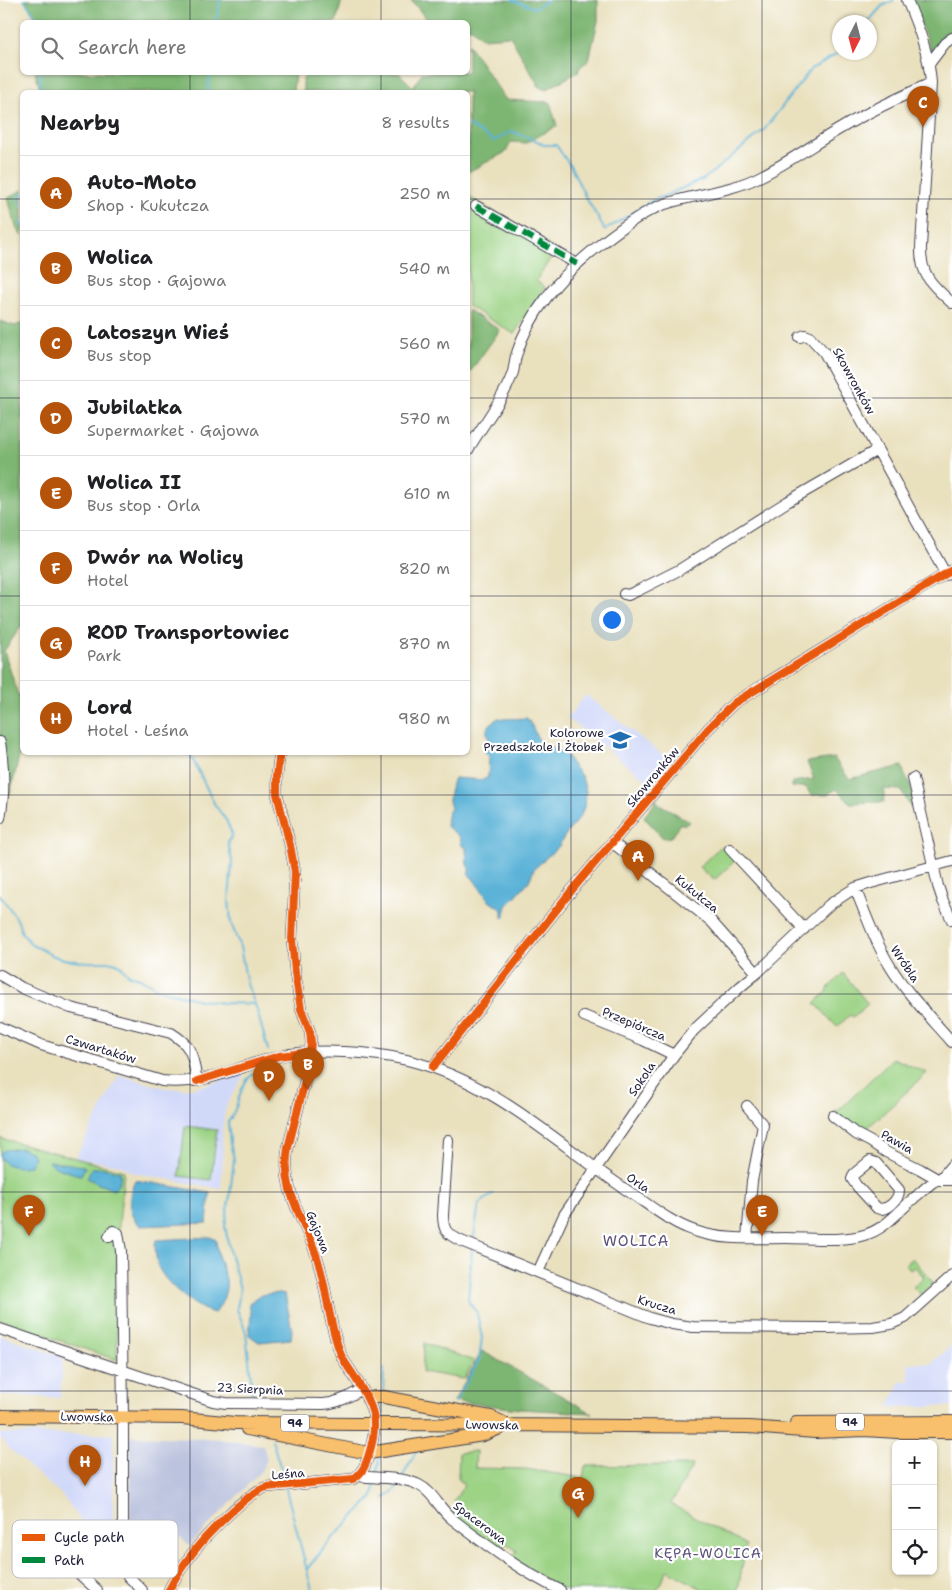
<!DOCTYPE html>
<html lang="en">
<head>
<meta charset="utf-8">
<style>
	:root { --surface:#fff; --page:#f2f2f2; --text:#202124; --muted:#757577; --line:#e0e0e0; --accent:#b45309 }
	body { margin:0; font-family:"Shantell Sans",sans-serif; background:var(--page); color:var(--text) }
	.controls { position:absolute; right:15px; bottom:15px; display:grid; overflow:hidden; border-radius:8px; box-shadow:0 1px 4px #0004 }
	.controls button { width:45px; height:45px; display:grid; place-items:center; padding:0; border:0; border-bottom:1px solid var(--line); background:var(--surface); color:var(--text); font:25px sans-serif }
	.compass { position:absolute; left:832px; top:15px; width:45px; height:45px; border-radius:50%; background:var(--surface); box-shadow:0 1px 4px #0004; rotate:186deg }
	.you { position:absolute; left:611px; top:619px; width:18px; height:18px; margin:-12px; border:4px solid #fff; border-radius:50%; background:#1a73e8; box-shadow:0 0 0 8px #1a73e833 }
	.badge { display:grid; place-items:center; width:32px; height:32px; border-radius:50%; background:var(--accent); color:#fff; font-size:16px; font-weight:700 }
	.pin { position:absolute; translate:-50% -41px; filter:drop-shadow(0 1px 2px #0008) }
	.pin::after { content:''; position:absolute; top:26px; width:18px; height:15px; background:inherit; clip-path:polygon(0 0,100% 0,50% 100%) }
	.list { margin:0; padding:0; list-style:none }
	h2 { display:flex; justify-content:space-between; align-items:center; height:65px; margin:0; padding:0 20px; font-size:21px }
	h2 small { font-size:16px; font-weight:400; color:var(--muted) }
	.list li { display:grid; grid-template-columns:32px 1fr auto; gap:15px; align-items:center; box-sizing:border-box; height:75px; padding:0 20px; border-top:1px solid var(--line) }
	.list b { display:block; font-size:19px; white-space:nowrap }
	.list p { margin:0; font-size:16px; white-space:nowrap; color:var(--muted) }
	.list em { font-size:16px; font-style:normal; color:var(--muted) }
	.icon { flex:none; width:28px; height:28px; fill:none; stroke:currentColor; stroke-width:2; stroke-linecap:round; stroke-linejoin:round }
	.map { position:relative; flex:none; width:952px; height:1590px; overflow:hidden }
	.search { position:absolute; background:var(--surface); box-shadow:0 1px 4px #0004; left:20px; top:20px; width:450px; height:55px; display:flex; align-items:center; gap:12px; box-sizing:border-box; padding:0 18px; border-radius:8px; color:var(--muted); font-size:19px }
	.panel { position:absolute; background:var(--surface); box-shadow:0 1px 4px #0004; left:20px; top:90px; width:450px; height:665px; border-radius:8px }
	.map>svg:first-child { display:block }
	.built { fill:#d1d9f9 }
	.industrial { fill:#bbc3de }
	.green { fill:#9cd385; stroke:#5f7a60 }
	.forest { fill:#7db572; stroke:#506c56 }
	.water { fill:#5bb3d8; stroke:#3e6a8a }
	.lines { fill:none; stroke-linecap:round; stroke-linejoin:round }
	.stream { stroke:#5bb3d8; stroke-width:2 }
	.minor-casing { stroke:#403e4e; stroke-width:12 }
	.major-casing { stroke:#403e4e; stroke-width:14 }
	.minor { stroke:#fff; stroke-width:10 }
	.major { stroke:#f8bf6c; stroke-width:12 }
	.major-bridge-casing { stroke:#403e4e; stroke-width:14; stroke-linecap:butt }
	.major-bridge { stroke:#f8bf6c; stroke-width:12 }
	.quiet { stroke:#00873e; stroke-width:6; stroke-dasharray:12 6; stroke-linecap:butt }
	.cycleway-casing { stroke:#fff; stroke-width:11 }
	.cycleway { stroke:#e8590c; stroke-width:8 }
	.grid { fill:none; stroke:#22223b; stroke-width:1; stroke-opacity:0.55 }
	.labels { text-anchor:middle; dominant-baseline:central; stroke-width:4.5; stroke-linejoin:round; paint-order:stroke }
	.shield { fill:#fff; stroke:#646476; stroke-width:1 }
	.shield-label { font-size:11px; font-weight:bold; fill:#22223b }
	.street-label { font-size:12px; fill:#22223b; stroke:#fff }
	.poi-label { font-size:12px; fill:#22223b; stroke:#fff; text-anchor:end }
	.neighbourhood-label { font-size:14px; letter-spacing:1px; fill:#5d527b; stroke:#fff }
	.quarter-label { font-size:15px; letter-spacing:1px; fill:#5d527b; stroke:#fff }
	.key { fill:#fff; stroke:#bdbdc4; stroke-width:1 }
	.key-label { font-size:14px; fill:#22223b }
</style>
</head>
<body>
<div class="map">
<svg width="952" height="1590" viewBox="0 0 952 1590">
	<rect width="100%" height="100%" fill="#fff"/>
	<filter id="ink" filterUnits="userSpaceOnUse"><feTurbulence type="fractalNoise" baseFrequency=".02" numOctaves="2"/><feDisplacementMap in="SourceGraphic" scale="10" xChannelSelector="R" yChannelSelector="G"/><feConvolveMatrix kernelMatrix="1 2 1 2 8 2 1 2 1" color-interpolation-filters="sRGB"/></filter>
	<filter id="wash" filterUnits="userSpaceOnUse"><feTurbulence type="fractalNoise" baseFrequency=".0096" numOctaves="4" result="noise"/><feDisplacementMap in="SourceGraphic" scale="20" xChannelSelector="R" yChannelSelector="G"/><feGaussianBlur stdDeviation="1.12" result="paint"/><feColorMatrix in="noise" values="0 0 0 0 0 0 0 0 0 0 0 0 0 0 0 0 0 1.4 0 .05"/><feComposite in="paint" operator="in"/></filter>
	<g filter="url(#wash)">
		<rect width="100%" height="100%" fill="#e9e0bd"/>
		<!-- built -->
		<path class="built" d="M586 695 673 763 656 782H649L567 718Z
			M245 1073 227 1104 225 1112 222 1132 223 1159 221 1189 134 1173 120 1165 75 1158 119 1075 165 1088 185 1089 206 1085Z
			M0 1335 63 1357 60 1398 0 1395Z
			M952 1345V1406L888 1407 901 1381H909L908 1363 931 1364Z
			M0 1434H113V1537H93L61 1494 30 1468 11 1450 0 1437Z"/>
		<!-- industrial -->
		<path class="industrial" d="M130 1436 221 1439 223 1440 263 1445 267 1459 261 1471 189 1546 166 1524H130Z"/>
		<!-- green -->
		<path class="green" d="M468 196 556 250 536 281 545 287 514 334 468 306Z
			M721 846 736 860 714 880 699 867Z
			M843 973 868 1004 853 1017 850 1015 837 1027 815 1003 828 991 827 989Z
			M893 1058 927 1073 861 1134 837 1115 835 1111 839 1110Z
			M185 1126 217 1130 211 1180 179 1176Z
			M0 1138 124 1171 117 1245V1360L0 1320Z
			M912 1258 932 1281V1285L921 1295 913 1287 924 1277 915 1267 910 1270 905 1264Z
			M424 1343 474 1361 464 1379 422 1372Z
			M476 1451 475 1468 526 1469 583 1478 585 1466 693 1465 671 1504 746 1545 738 1590H704L667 1570 657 1590H566L558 1587 512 1558 517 1551 506 1543 501 1551 451 1513 457 1504 454 1501 464 1485 458 1478 459 1453Z"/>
		<!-- forest -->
		<path class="forest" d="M25 0H342L336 22H39Z
			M411 0H598V21L589 60 580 67 578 72 547 89 540 88 510 36 482 38 472 28H468V22H429Z
			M911 0H952V35L932 53Z
			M468 44 506 100 550 102 557 126 526 143 511 142 506 152 468 172V92H303V79L308 73H399L413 87 422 73 468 72Z
			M35 73V72L295 73 293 92H41Z
			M22 190V237L16 227 8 198Z
			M468 310 500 330 468 375Z
			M0 321 15 326 22 323V625L4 651 18 695H22V745L10 794 0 803Z
			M834 758 849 779 902 766 905 776 910 782 916 808H911L901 790 884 789V802L850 803 836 789 827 795H811L806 787H792V782L814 779 807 762Z
			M656 798 659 805C672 809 677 816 688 820L689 822 686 824H679C675 832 675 838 663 838L644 817 654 804Z
			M482 1351 592 1413 519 1409 454 1401Z"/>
		<!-- water -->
		<path class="water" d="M498 718 506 719 527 718C537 731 533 738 548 748L551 747C557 750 562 754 568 757L570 762 582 777 586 791 584 807 581 815 564 837 559 846 534 869 529 881 505 908V917L502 918V911L500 907 490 902 474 880 468 873 470 869 467 865 466 847 462 846 460 837 445 825 449 824 446 822 448 812 451 809C451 806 449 803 449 800 449 797 452 781 454 778L483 780 488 777 489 756 484 751 490 743C485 728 485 728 498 718Z
			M22 1148 32 1153 34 1157 30 1166C20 1168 0 1168 0 1153L5 1150Z
			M48 1161 83 1166 85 1167 81 1175H79L57 1168Z
			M92 1168H103L120 1172C122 1178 118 1186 114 1190L99 1184 87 1178Z
			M135 1180 210 1193 207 1223 141 1226C126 1216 128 1195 135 1180Z
			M210 1237 216 1240C217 1248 218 1256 221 1264 222 1269 225 1274 226 1279 228 1290 222 1305 215 1313 198 1311 164 1283 158 1266 156 1259 155 1250 155 1243L157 1240Z
			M279 1293 285 1294 292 1331 291 1339 259 1342 249 1335 251 1314 249 1303 261 1295Z"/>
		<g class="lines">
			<!-- stream -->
			<path class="stream" d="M24 0 35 15 36 22
				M512 0 535 8 548 0
				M216 22 220 0
				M868 22 882 6 893 1V0
				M40 72 41 92
				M208 92 210 72
				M468 125 494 141 511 131 537 141 544 145H556L571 167 585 196 605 230 650 202 704 179 764 130 811 69 840 52
				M22 193 19 199 22 206
				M22 221 21 224 22 226
				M189 752 215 805 226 820 232 834 228 843 232 862 229 900 231 923 240 947 247 984 256 1007 268 1050
				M0 895 17 919 22 933 33 946C43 948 45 953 54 956 72 963 94 962 113 962L119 964 129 975 140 978 160 990 200 1000 223 1003 253 1004
				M473 1242 479 1204 493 1194
				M383 1392 384 1369
				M253 1397 246 1332 237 1309 240 1289 230 1252 225 1226 230 1195 234 1159 230 1143 228 1122C240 1109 237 1086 253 1074 257 1071 263 1070 268 1067
				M455 1402 479 1360 482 1338 477 1313 468 1301 472 1249
				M382 1418V1403
				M272 1440 284 1479
				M380 1443 381 1428
				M377 1474 380 1457
				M403 1476 417 1450
				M286 1489 312 1590
				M385 1498 399 1486
				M307 1569 329 1542 373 1497 375 1482"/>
		</g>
	</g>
	<g filter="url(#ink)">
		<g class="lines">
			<!-- minor casing -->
			<g class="minor-casing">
				<path id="minor" d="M907 0C918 27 929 53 931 83L921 247C920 275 932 285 952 303
					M929 64 945 43 952 38
					M476 206 577 264
					M800 337 805 335 810 337 824 352 946 575
					M468 450C482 425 502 402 512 375 515 368 514 360 517 353 523 333 534 314 547 297 567 268 632 215 665 204 696 194 729 192 759 177 788 163 815 143 843 127 871 110 901 97 931 83
					M624 594 628 595 637 591 679 570 787 502 877 450
					M0 742C4 767 5 793 0 818
					M913 778 938 886 943 901 952 920
					M613 843 711 921 757 973
					M730 849 804 929
					M855 888C866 915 875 942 890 966 907 994 931 1018 952 1042
					M0 975 22 988 71 1008 171 1033C194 1047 192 1056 197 1081
					M584 1016 643 1040 674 1055
					M0 1027 41 1045 162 1081C208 1086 239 1065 281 1056 315 1048 373 1052 407 1060 497 1082 557 1144 631 1193 652 1207 671 1223 695 1231 723 1241 756 1238 786 1238 810 1238 841 1242 864 1235 884 1230 898 1212 913 1199 919 1194 926 1187 933 1182 939 1178 935 1183 941 1178 945 1174 948 1169 952 1165
					M433 1067 572 890 708 729 734 703 952 570
					M747 1106 763 1125 752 1181 747 1238
					M833 1116 856 1134 871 1142 886 1152 920 1169 939 1180H952
					M448 1140 443 1215C443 1231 447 1234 461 1241L650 1318 672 1324 693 1327 824 1328 873 1327 891 1324 905 1318 952 1276
					M870 1161 876 1163 899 1190C899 1200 887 1212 877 1208L856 1185 852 1179 854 1174Z
					M109 1237 113 1231 118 1233 121 1251 123 1417
					M538 1272 564 1215 674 1055 694 1030 740 987 757 973 829 905 847 893 855 888 871 883 952 861
					M0 1329 213 1401 226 1403 323 1404C338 1403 349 1397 362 1389
					M123 1425V1562L128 1576 142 1590
					M359 1476C378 1479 402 1476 419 1485 433 1492 439 1508 451 1518 484 1544 522 1572 560 1590
					M40 1534 53 1550 97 1590
					M169 1590C175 1578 183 1565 192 1554 204 1537 248 1492 267 1487L353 1479C363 1473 366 1464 369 1454 381 1417 371 1403 352 1373 347 1365 341 1358 339 1349 329 1322 327 1292 319 1264 308 1222 280 1195 288 1148L309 1065 311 1042 310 1032 301 1009 295 973 292 939 295 872 290 845 277 794V775L280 752"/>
			</g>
			<!-- major casing -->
			<g class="major-casing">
				<path id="major" d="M368 1399 375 1397H384L491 1417 502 1422
					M0 1416 182 1418 235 1423 355 1424
					M796 1423 952 1422
					M395 1424 749 1427 815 1432 864 1430 897 1432H952
					M247 1429 369 1453 483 1435 500 1428"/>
			</g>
			<!-- minor -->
			<use href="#minor" class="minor"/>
			<!-- major -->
			<use href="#major" class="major"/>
			<!-- major-bridge casing -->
			<g class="major-bridge-casing">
				<path id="major-bridge" d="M355 1424H395"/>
			</g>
			<!-- major-bridge -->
			<use href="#major-bridge" class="major-bridge"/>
			<!-- quiet -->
			<path class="quiet" d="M476 206 577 264"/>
			<!-- cycleway casing -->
			<g class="cycleway-casing">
				<path id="cycleway" d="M433 1067 572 890 708 729 734 703 952 570
					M197 1081 279 1056 311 1052
					M169 1590C175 1578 183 1565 192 1554 204 1537 248 1492 267 1487L353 1479C363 1473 366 1464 369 1454 381 1417 371 1403 352 1373 347 1365 341 1358 339 1349 329 1322 327 1292 319 1264 308 1222 280 1195 288 1148L309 1065 311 1042 310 1032 301 1009 295 973 292 939 295 872 290 845 277 794V775L280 752"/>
			</g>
			<!-- cycleway -->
			<use href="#cycleway" class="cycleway"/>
		</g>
	</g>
	<!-- grid -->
	<path class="grid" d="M190 0V22M381 0V22M571 0V1590M762 0V1590M190 72V92M381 72V92M0 199H22M468 199H952M0 398H22M468 398H952M0 596H22M468 596H952M190 752V1590M381 752V1590M0 795H952M0 994H952M0 1192H952M0 1391H952"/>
	<!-- icons -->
	<defs>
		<g id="school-bare" transform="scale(1.725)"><path d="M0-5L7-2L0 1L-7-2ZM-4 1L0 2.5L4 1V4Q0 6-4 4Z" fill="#1f6fb2" stroke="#fff" stroke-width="2.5" paint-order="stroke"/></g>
	</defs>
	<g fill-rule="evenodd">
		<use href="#school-bare" x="620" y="740"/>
	</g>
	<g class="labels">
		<!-- shield labels -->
		<g class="shield">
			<rect x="836" y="1413.5" width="28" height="17" rx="4"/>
			<rect x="281" y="1414.5" width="28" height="17" rx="4"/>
		</g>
		<g class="shield-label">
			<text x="850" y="1422">94</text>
			<text x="295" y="1423">94</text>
		</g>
		<!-- street labels -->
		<g class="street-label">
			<text transform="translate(854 381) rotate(61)">Skowronków</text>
			<text transform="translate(653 777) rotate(-50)">Skowronków</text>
			<text transform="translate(697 894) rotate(39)">Kukułcza</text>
			<text transform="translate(905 964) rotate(56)">Wróbla</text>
			<text transform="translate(634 1024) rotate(23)">Przepiórcza</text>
			<text transform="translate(101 1049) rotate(17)">Czwartaków</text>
			<text transform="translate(642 1079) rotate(-56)">Sokola</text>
			<text transform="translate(897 1142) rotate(30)">Pawia</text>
			<text transform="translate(638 1183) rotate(34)">Orla</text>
			<text transform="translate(318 1232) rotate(68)">Gajowa</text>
			<text transform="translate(657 1305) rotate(17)">Krucza</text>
			<text transform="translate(250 1389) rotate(3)">23 Sierpnia</text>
			<text transform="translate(87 1417) rotate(1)">Lwowska</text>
			<text transform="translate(492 1425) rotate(1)">Lwowska</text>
			<text transform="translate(288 1474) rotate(-5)">Leśna</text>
			<text transform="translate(480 1523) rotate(37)">Spacerowa</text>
		</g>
		<!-- poi labels -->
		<g class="poi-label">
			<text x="604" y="733">Kolorowe<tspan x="604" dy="14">Przedszkole i Żłobek</tspan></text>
		</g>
		<!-- neighbourhood labels -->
		<g class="neighbourhood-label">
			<text x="708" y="1553">KĘPA-WOLICA</text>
		</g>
		<!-- quarter labels -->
		<g class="quarter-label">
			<text x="636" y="1241">WOLICA</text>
		</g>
	</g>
	<!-- legend -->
	<rect x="12" y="1520" width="166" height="58" rx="8" class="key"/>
	<rect x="22" y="1534" width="23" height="7" fill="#e8590c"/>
	<rect x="22" y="1557" width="23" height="6" fill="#00873e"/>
	<g class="key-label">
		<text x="54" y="1542">Cycle path</text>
		<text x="54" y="1565">Path</text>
	</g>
</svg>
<div class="controls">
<button>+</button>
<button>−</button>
<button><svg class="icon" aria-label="locate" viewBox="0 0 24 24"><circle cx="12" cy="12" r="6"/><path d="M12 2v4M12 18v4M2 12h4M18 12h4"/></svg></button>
</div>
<svg class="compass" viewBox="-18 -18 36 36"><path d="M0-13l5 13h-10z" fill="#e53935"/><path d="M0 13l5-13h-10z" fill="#757577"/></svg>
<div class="you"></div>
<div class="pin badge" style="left:638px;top:881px">A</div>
<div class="pin badge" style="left:308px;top:1089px">B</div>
<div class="pin badge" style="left:923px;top:127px">C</div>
<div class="pin badge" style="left:269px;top:1101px">D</div>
<div class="pin badge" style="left:762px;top:1236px">E</div>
<div class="pin badge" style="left:29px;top:1236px">F</div>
<div class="pin badge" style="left:578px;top:1518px">G</div>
<div class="pin badge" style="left:85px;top:1486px">H</div>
<div class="search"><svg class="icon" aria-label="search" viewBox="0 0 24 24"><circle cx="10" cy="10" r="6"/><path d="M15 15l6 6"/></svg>Search here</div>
<section class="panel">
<h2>Nearby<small>8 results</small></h2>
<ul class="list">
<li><span class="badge">A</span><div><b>Auto-Moto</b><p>Shop · Kukułcza</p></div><em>250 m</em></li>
<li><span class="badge">B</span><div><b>Wolica</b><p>Bus stop · Gajowa</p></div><em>540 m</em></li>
<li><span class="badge">C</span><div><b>Latoszyn Wieś</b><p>Bus stop</p></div><em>560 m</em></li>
<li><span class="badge">D</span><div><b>Jubilatka</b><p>Supermarket · Gajowa</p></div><em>570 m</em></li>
<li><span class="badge">E</span><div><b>Wolica II</b><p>Bus stop · Orla</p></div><em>610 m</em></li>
<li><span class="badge">F</span><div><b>Dwór na Wolicy</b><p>Hotel</p></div><em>820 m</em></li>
<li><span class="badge">G</span><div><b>ROD Transportowiec</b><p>Park</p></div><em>870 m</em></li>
<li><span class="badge">H</span><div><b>Lord</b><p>Hotel · Leśna</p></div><em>980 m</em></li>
</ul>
</section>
</div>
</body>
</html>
